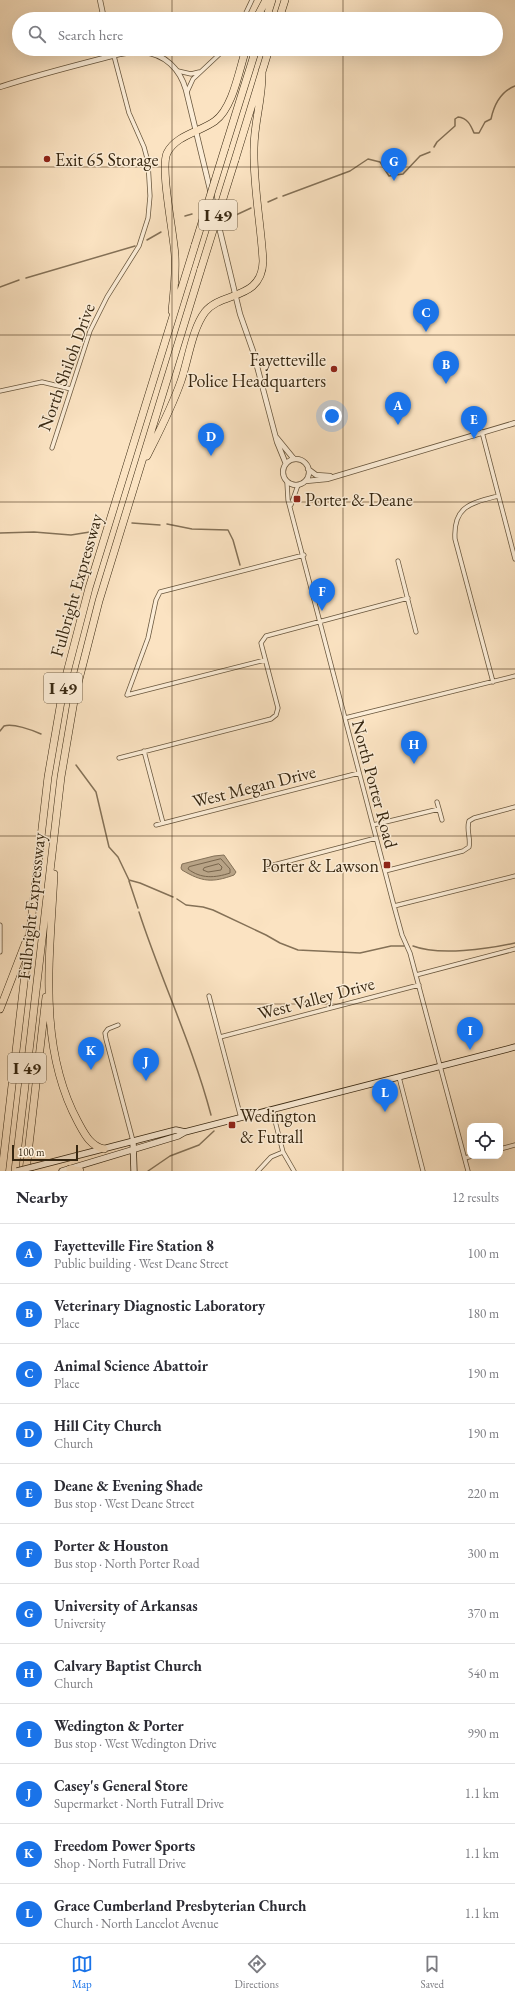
<!DOCTYPE html>
<html lang="en">
<head>
<meta charset="utf-8">
<style>
	:root { --surface:#fff; --page:#f2f2f3; --text:#2b2b33; --muted:#7c7c81; --line:#e1e1e2; --accent:#1a73e8 }
	body { margin:0; font-family:"EB Garamond",serif; background:var(--page); color:var(--text) }
	.controls { position:absolute; right:12px; bottom:12px; display:grid; overflow:hidden; border-radius:8px; box-shadow:0 4px 16px #0002 }
	.controls button { width:36px; height:36px; display:grid; place-items:center; padding:0; border:0; border-bottom:1px solid var(--line); background:var(--surface); color:var(--text); font:20px sans-serif }
	.scale { position:absolute; left:12px; bottom:10px; width:66px; box-sizing:border-box; padding-left:4px; border:2px solid #372711; border-top:0; font-size:11px; line-height:14px; white-space:nowrap; color:#372711; -webkit-text-stroke:3px #fcedd7; paint-order:stroke }
	.you { position:absolute; left:332px; top:416px; width:14px; height:14px; margin:-10px; border:3px solid #fff; border-radius:50%; background:#1a73e8; box-shadow:0 0 0 6px #1a73e833 }
	.badge { display:grid; place-items:center; width:26px; height:26px; border-radius:50%; background:var(--accent); color:#fff; font-size:13px; font-weight:700 }
	.pin { position:absolute; translate:-50% -33px; filter:drop-shadow(0 1px 2px #0008) }
	.pin::after { content:''; position:absolute; top:21px; width:14px; height:12px; background:inherit; clip-path:polygon(0 0,100% 0,50% 100%) }
	.list { margin:0; padding:0; list-style:none }
	h2 { display:flex; justify-content:space-between; align-items:center; height:52px; margin:0; padding:0 16px; font-size:17px }
	h2 small { font-size:13px; font-weight:400; color:var(--muted) }
	.list li { display:grid; grid-template-columns:26px 1fr auto; gap:12px; align-items:center; box-sizing:border-box; height:60px; padding:0 16px; border-top:1px solid var(--line) }
	.list b { display:block; font-size:15px; white-space:nowrap }
	.list p { margin:0; font-size:13px; white-space:nowrap; color:var(--muted) }
	.list em { font-size:13px; font-style:normal; color:var(--muted) }
	.icon { flex:none; width:22px; height:22px; fill:none; stroke:currentColor; stroke-width:2; stroke-linecap:round; stroke-linejoin:round }
	.map { position:relative; flex:none; width:515px; height:1171px; overflow:hidden }
	.search { position:absolute; background:var(--surface); box-shadow:0 4px 16px #0002; left:12px; right:12px; top:12px; height:44px; display:flex; align-items:center; gap:10px; box-sizing:border-box; padding:0 14px; border-radius:22px; color:var(--muted); font-size:15px }
	.sheet { height:772px; background:var(--surface) }
	nav { display:flex; justify-content:space-around; align-items:center; box-sizing:border-box; height:56px; border-top:1px solid var(--line); background:var(--surface); font-size:11px; color:var(--muted) }
	nav a { display:grid; justify-items:center; gap:2px }
	nav .on { color:var(--accent) }
	.map>svg:first-child { display:block }
	.water { fill:#b8a386; stroke:#847157 }
	.lines { fill:none; stroke-linecap:round; stroke-linejoin:round }
	.shore { stroke:#78654c; stroke-width:1 }
	.stream { stroke:#847157; stroke-width:1.5 }
	.minor-casing { stroke:#68563d; stroke-width:5 }
	.tertiary-casing { stroke:#68563d; stroke-width:6 }
	.secondary-casing { stroke:#372711; stroke-width:7 }
	.motorway-casing { stroke:#372711; stroke-width:8 }
	.minor { stroke:#fcedd7; stroke-width:3.5 }
	.tertiary { stroke:#fcedd7; stroke-width:4.5 }
	.secondary { stroke:#fcedd7; stroke-width:5.5 }
	.motorway { stroke:#fbe3c2; stroke-width:7 }
	.secondary-bridge-casing { stroke:#372711; stroke-width:7; stroke-linecap:butt }
	.motorway-bridge-casing { stroke:#372711; stroke-width:8; stroke-linecap:butt }
	.secondary-bridge { stroke:#fcedd7; stroke-width:5.5 }
	.motorway-bridge { stroke:#fbe3c2; stroke-width:7 }
	.grid { fill:none; stroke:#372711; stroke-width:1; stroke-opacity:0.55 }
	.poi-dot { fill:#8f2418; stroke:#fcedd7; stroke-width:1.5 }
	.labels { text-anchor:middle; dominant-baseline:central; stroke-width:3; stroke-linejoin:round; paint-order:stroke }
	.shield { fill:#fcedd7; stroke:#72624c; stroke-width:1 }
	.shield-label { font-size:17px; font-weight:bold; fill:#372711 }
	.poi-label { font-size:18px; fill:#372711; stroke:#fcedd7; text-anchor:start }
	.street-label { font-size:18px; fill:#372711; stroke:#fcedd7 }
</style>
</head>
<body>
<div class="map">
<svg width="515" height="1171" viewBox="0 0 515 1171">
	<rect width="100%" height="100%" fill="#fbe3c2"/>
	<filter id="stains"><feTurbulence type="fractalNoise" baseFrequency=".005" numOctaves="4"/><feColorMatrix values="0 0 0 0 .2 0 0 0 0 .09 0 0 0 0 .02 0 0 0 .5 -.17"/></filter>
	<radialGradient id="worn" r=".72"><stop offset=".6" stop-color="#630" stop-opacity="0"/><stop offset="1" stop-color="#630" stop-opacity=".3"/></radialGradient>
	<!-- water -->
	<path class="water" d="M224 855 236 872 234 875C212 883 202 882 182 870L181 868 182 864 214 856Z"/>
	<g class="lines">
		<!-- shore -->
		<path class="shore" d="M221 859 230 869V873C215 878 201 879 188 869L189 867Z
			M219 864 222 867 221 870 208 872 203 870 204 868Z"/>
		<!-- stream -->
		<path class="stream" d="M434 147 437 142 455 126V119L458 117C468 118 471 126 474 133H479L485 122 491 119C494 105 500 92 515 86
			M283 196 350 171 368 159 380 162 389 176 403 174 420 156 430 152
			M268 202 277 198
			M185 216 192 214
			M223 221 251 208
			M147 240 161 232
			M26 278 135 246
			M0 287 19 280
			M132 523 160 525
			M167 524 192 529 228 530 233 540 240 565
			M0 533 34 532 71 535 96 531
			M0 731 4 726C13 723 32 730 41 734
			M76 765 96 792 109 847 118 857 129 880 140 883 173 897
			M129 881 138 908
			M177 899 186 905 203 907 213 910 266 935 280 943 298 950 360 953 391 946H404
			M139 912C161 980 193 1046 211 1115
			M413 946C439 956 488 949 515 943
			M148 1171 170 1156 199 1145 214 1131"/>
		<!-- minor casing -->
		<g class="minor-casing">
			<path id="minor" d="M243 19 252 0
				M178 71 191 74 199 72
				M187 92 193 79 225 49
				M0 391 42 382 71 389
				M482 432 515 559
				M52 448 90 331 107 297 139 246 148 218 150 196 148 162 144 147 129 113 114 56
				M287 483 288 500 394 906 402 935 410 953 468 1171
				M291 505 298 485
				M398 561 416 632
				M493 682 455 539C453 506 471 503 498 496
				M127 695 148 638 156 600 160 592 304 555
				M127 695 265 660
				M345 718 515 676
				M144 751 163 823
				M119 758 271 719 276 715 278 708 262 647 261 643 266 636 408 598
				M437 802 439 809
				M156 825 359 773
				M373 825 439 809 442 820
				M266 867 376 838
				M385 871 463 851 469 847C471 838 466 830 469 821L474 818 515 807
				M394 906 515 876
				M0 925V952
				M416 975 515 949
				M209 996 241 1118
				M118 1025 108 1029 105 1033 106 1039 133 1141
				M220 1037 419 985
				M399 1077 423 1171
				M272 1109 283 1152 294 1171
				M500 1149 515 1145
				M465 1158 472 1156
				M258 1171 271 1157 283 1152"/>
		</g>
		<!-- tertiary casing -->
		<g class="tertiary-casing">
			<path id="tertiary" d="M100 0 104 19
				M112 49 114 56
				M0 87C34 76 69 67 104 58 116 55 130 50 143 52 165 54 180 69 186 90L240 314 253 351 277 442 286 464
				M276 437 294 459
				M283 472a13 13 0 1 1 26 0a13 13 0 1 1-26 0Z
				M308 469 316 475 330 476
				M306 481 327 479 515 423"/>
		</g>
		<!-- secondary casing -->
		<g class="secondary-casing">
			<path id="secondary" d="M133 1141 134 1171
				M33 1167 176 1130 185 1132
				M62 1171 178 1136 185 1132 515 1047"/>
		</g>
		<!-- motorway casing -->
		<g class="motorway-casing">
			<path id="motorway" d="M256 19 266 0
				M266 19 272 0
				M279 19 285 0
				M225 148 256 49
				M235 160 269 49
				M172 311C174 293 176 275 175 256 174 235 160 169 167 153 176 135 200 132 215 121 233 108 239 70 246 49
				M147 456C159 432 172 407 181 381 188 361 192 329 205 312 221 291 262 301 263 261 261 224 253 185 254 148 254 122 263 97 262 71
				M54 874C50 957 37 1046 78 1122 84 1133 90 1146 104 1149
				M0 1009 27 939
				M70 1169 80 1171
				M2 1171 48 777 64 684 89 588 195 245
				M15 1171 61 777 75 695 99 601 201 269
				M26 1171 46 997"/>
		</g>
		<!-- minor -->
		<use href="#minor" class="minor"/>
		<!-- tertiary -->
		<use href="#tertiary" class="tertiary"/>
		<!-- secondary -->
		<use href="#secondary" class="secondary"/>
		<!-- motorway -->
		<use href="#motorway" class="motorway"/>
		<!-- secondary-bridge casing -->
		<g class="secondary-bridge-casing">
			<path id="secondary-bridge" d="M17 1171 33 1167"/>
		</g>
		<!-- motorway-bridge casing -->
		<g class="motorway-bridge-casing">
			<path id="motorway-bridge" d="M195 245 225 148
				M201 269 235 160"/>
		</g>
		<!-- secondary-bridge -->
		<use href="#secondary-bridge" class="secondary-bridge"/>
		<!-- motorway-bridge -->
		<use href="#motorway-bridge" class="motorway-bridge"/>
	</g>
	<!-- grid -->
	<path class="grid" d="M172 0V19M343 0V19M172 49V1171M343 49V1171M0 167H515M0 335H515M0 502H515M0 669H515M0 836H515M0 1004H515"/>
	<!-- markers -->
	<g class="poi-dot">
		<circle cx="47" cy="159" r="4"/>
		<circle cx="334" cy="369" r="4"/>
		<rect x="293" y="495" width="8" height="8" rx="2"/>
		<rect x="383" y="861" width="8" height="8" rx="2"/>
		<rect x="228" y="1121" width="8" height="8" rx="2"/>
	</g>
	<g class="labels">
		<!-- shield labels -->
		<g class="shield">
			<rect x="199" y="200" width="38" height="30" rx="3"/>
			<rect x="44" y="673" width="38" height="30" rx="3"/>
			<rect x="8" y="1053" width="38" height="30" rx="3"/>
		</g>
		<g class="shield-label">
			<text x="218" y="215">I 49</text>
			<text x="63" y="688">I 49</text>
			<text x="27" y="1068">I 49</text>
		</g>
		<!-- poi labels -->
		<g class="poi-label">
			<text x="55" y="159">Exit 65 Storage</text>
			<text x="326" y="359" text-anchor="end">Fayetteville<tspan x="326" dy="21">Police Headquarters</tspan></text>
			<text x="305" y="499">Porter &amp; Deane</text>
			<text x="379" y="865" text-anchor="end">Porter &amp; Lawson</text>
			<text x="240" y="1115">Wedington<tspan x="240" dy="21">&amp; Futrall</tspan></text>
		</g>
		<!-- street labels -->
		<g class="street-label">
			<text transform="translate(66 367) rotate(-70)">North Shiloh Drive</text>
			<text transform="translate(76 585) rotate(-74)">Fulbright Expressway</text>
			<text transform="translate(375 784) rotate(75)">North Porter Road</text>
			<text transform="translate(254 786) rotate(-14)">West Megan Drive</text>
			<text transform="translate(31 906) rotate(-84)">Fulbright Expressway</text>
			<text transform="translate(316 998) rotate(-15)">West Valley Drive</text>
		</g>
	</g>
	<rect width="100%" height="100%" filter="url(#stains)"/>
	<rect width="100%" height="100%" fill="url(#worn)"/>
</svg>
<div class="controls">
<button><svg class="icon" aria-label="locate" viewBox="0 0 24 24"><circle cx="12" cy="12" r="6"/><path d="M12 2v4M12 18v4M2 12h4M18 12h4"/></svg></button>
</div>
<div class="scale">100 m</div>
<div class="you"></div>
<div class="pin badge" style="left:398px;top:425px">A</div>
<div class="pin badge" style="left:446px;top:384px">B</div>
<div class="pin badge" style="left:426px;top:332px">C</div>
<div class="pin badge" style="left:211px;top:456px">D</div>
<div class="pin badge" style="left:474px;top:439px">E</div>
<div class="pin badge" style="left:322px;top:611px">F</div>
<div class="pin badge" style="left:394px;top:181px">G</div>
<div class="pin badge" style="left:414px;top:764px">H</div>
<div class="pin badge" style="left:470px;top:1050px">I</div>
<div class="pin badge" style="left:146px;top:1081px">J</div>
<div class="pin badge" style="left:91px;top:1070px">K</div>
<div class="pin badge" style="left:385px;top:1112px">L</div>
<div class="search"><svg class="icon" aria-label="search" viewBox="0 0 24 24"><circle cx="10" cy="10" r="6"/><path d="M15 15l6 6"/></svg>Search here</div>
</div>
<section class="sheet">
<h2>Nearby<small>12 results</small></h2>
<ul class="list">
<li><span class="badge">A</span><div><b>Fayetteville Fire Station 8</b><p>Public building · West Deane Street</p></div><em>100 m</em></li>
<li><span class="badge">B</span><div><b>Veterinary Diagnostic Laboratory</b><p>Place</p></div><em>180 m</em></li>
<li><span class="badge">C</span><div><b>Animal Science Abattoir</b><p>Place</p></div><em>190 m</em></li>
<li><span class="badge">D</span><div><b>Hill City Church</b><p>Church</p></div><em>190 m</em></li>
<li><span class="badge">E</span><div><b>Deane &amp; Evening Shade</b><p>Bus stop · West Deane Street</p></div><em>220 m</em></li>
<li><span class="badge">F</span><div><b>Porter &amp; Houston</b><p>Bus stop · North Porter Road</p></div><em>300 m</em></li>
<li><span class="badge">G</span><div><b>University of Arkansas</b><p>University</p></div><em>370 m</em></li>
<li><span class="badge">H</span><div><b>Calvary Baptist Church</b><p>Church</p></div><em>540 m</em></li>
<li><span class="badge">I</span><div><b>Wedington &amp; Porter</b><p>Bus stop · West Wedington Drive</p></div><em>990 m</em></li>
<li><span class="badge">J</span><div><b>Casey's General Store</b><p>Supermarket · North Futrall Drive</p></div><em>1.1 km</em></li>
<li><span class="badge">K</span><div><b>Freedom Power Sports</b><p>Shop · North Futrall Drive</p></div><em>1.1 km</em></li>
<li><span class="badge">L</span><div><b>Grace Cumberland Presbyterian Church</b><p>Church · North Lancelot Avenue</p></div><em>1.1 km</em></li>
</ul>
</section>
<nav>
<a class="on"><svg class="icon" aria-label="map" viewBox="0 0 24 24"><path d="M3 6l6-2 6 2 6-2v14l-6 2-6-2-6 2zM9 4v14M15 6v14"/></svg>Map</a>
<a><svg class="icon" aria-label="directions" viewBox="0 0 24 24"><path d="M12 3l9 9-9 9-9-9zM9 14v-3h6M13 9l2 2-2 2"/></svg>Directions</a>
<a><svg class="icon" aria-label="saved" viewBox="0 0 24 24"><path d="M7 4h10v16l-5-4-5 4z"/></svg>Saved</a>
</nav>
</body>
</html>
